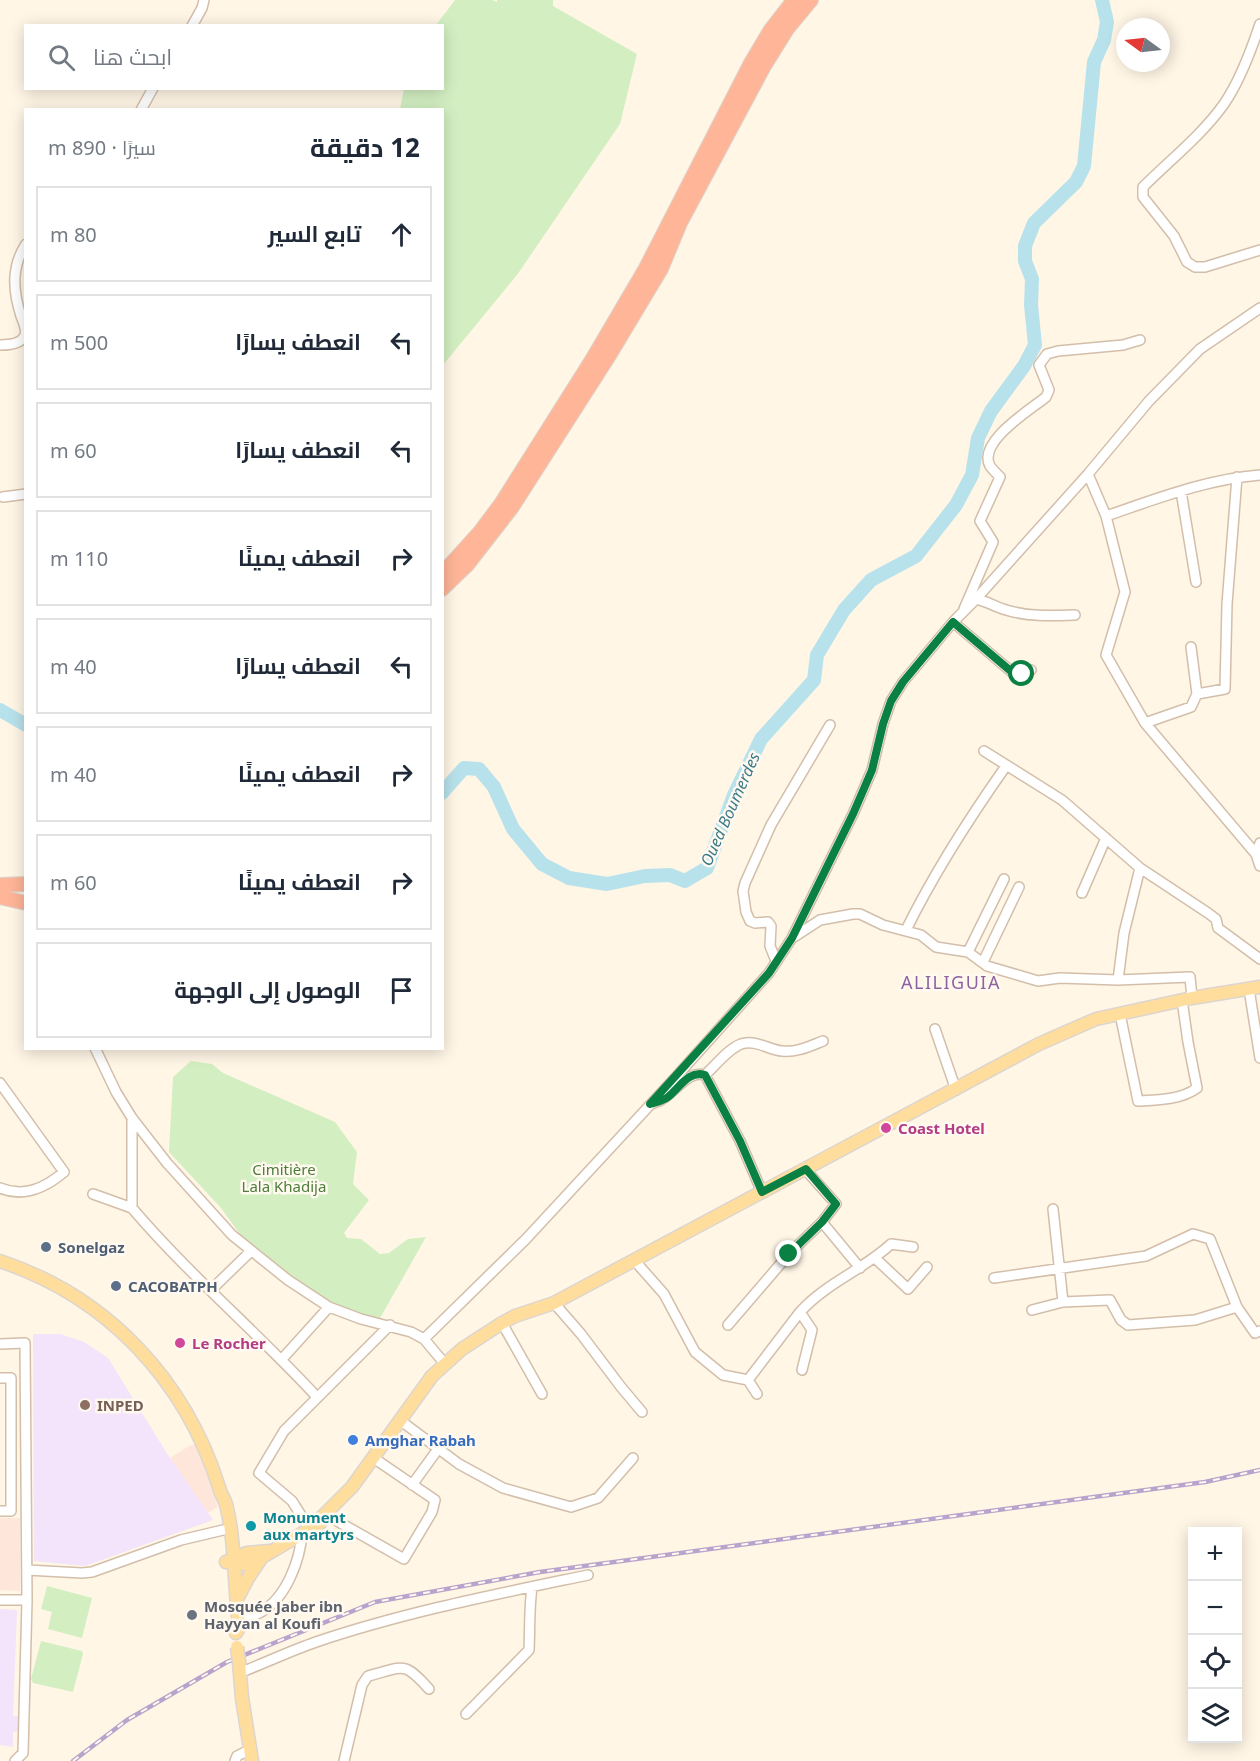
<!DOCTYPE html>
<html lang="ar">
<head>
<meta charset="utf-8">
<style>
	:root { --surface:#fff; --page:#f6f6f7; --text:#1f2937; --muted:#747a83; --line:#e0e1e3 }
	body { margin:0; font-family:"Noto Sans",Cairo,sans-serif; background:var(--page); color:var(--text); direction:rtl }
	.controls { position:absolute; right:18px; bottom:18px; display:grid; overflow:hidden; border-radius:0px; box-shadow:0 3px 15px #0003 }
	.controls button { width:54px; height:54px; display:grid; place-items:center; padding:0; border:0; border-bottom:2px solid var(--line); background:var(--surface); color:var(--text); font:30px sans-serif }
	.compass { position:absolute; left:1116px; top:18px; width:54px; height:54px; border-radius:50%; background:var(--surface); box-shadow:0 3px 15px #0003; rotate:285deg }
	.stop { position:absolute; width:18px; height:18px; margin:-14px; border:4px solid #0b8043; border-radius:50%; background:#fff }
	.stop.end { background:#0b8043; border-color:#fff; box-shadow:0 2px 6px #0008 }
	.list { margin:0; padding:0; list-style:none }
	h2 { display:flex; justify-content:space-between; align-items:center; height:78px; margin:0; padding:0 24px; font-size:26px }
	h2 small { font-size:20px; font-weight:400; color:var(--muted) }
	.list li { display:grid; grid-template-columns:39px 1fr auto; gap:18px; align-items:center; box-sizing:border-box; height:96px; margin:0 12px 12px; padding:0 12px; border:2px solid var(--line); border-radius:0px }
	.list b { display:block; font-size:22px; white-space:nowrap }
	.list em { font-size:20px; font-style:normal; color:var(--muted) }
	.icon { flex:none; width:33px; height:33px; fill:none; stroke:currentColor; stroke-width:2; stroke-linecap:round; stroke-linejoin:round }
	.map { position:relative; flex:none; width:1260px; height:1761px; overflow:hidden; direction:ltr }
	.search { position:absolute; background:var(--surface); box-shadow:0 3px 15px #0003; left:24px; top:24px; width:420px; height:66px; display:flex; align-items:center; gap:15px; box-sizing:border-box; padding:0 21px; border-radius:0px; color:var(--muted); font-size:22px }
	.panel { position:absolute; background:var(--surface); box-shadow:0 3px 15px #0003; left:24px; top:108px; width:420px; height:942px; border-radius:0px; direction:rtl }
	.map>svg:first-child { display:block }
	.commercial { fill:#ffe6da }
	.education { fill:#f3e3fb }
	.green { fill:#d3efc2 }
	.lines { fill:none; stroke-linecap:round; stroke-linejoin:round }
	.river { stroke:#b8e2eb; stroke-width:14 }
	.minor-casing { stroke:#d3beaa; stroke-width:12 }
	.major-casing { stroke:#ddd5cf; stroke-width:15 }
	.highway-casing { stroke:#ddd5cf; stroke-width:16 }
	.minor { stroke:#fff; stroke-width:9 }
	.major { stroke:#ffde9d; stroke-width:12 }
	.highway { stroke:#ffb597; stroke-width:14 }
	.rail-casing { stroke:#b9a2cb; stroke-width:4.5 }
	.rail { stroke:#fff9ef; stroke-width:2; stroke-dasharray:7; stroke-linecap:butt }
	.major-bridge-casing { stroke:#ddd5cf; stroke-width:15; stroke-linecap:butt }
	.major-bridge { stroke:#ffde9d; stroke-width:12 }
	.route { stroke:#0b8043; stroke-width:8 }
	.hotel-dot { fill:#d1479c; stroke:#fff9ef; stroke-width:2 }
	.service-dot { fill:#5c6f8a; stroke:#fff9ef; stroke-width:2 }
	.education-dot { fill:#8d6e63; stroke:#fff9ef; stroke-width:2 }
	.shop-dot { fill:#3f7fe0; stroke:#fff9ef; stroke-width:2 }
	.culture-dot { fill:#0f9aa8; stroke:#fff9ef; stroke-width:2 }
	.worship-dot { fill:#6b7280; stroke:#fff9ef; stroke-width:2 }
	.labels { text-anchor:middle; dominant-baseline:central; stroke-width:5; stroke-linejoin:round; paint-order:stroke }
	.hotel-label { font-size:15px; font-weight:bold; fill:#b23c85; stroke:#fff9ef; text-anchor:start }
	.park-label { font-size:15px; fill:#4c7d3b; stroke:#fff9ef }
	.service-label { font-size:15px; font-weight:bold; fill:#4e5e75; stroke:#fff9ef; text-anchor:start }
	.education-label { font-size:15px; font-weight:bold; fill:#785e54; stroke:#fff9ef; text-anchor:start }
	.shop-label { font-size:15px; font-weight:bold; fill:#366cbe; stroke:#fff9ef; text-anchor:start }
	.culture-label { font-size:15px; font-weight:bold; fill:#0d838f; stroke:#fff9ef; text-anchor:start }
	.worship-label { font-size:15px; font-weight:bold; fill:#5b616d; stroke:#fff9ef; text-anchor:start }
	.water-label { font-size:16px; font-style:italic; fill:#3b7b8a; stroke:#fff9ef }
	.quarter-label { font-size:18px; letter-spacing:1.5px; fill:#8d639f; stroke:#fff9ef }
</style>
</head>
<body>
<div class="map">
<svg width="1260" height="1761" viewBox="0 0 1260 1761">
	<rect width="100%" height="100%" fill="#fff6e6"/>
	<!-- commercial -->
	<path class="commercial" d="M196 1444 218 1507 207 1513 170 1458 189 1446Z
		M0 1518H20V1591L0 1590Z"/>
	<!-- education -->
	<path class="education" d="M33 1334H60L84 1342 108 1358 166 1452 213 1520 85 1566 34 1561Z
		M0 1609 17 1610 13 1716H18V1731L13 1732V1747L0 1745Z"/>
	<!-- green -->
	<path class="green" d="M455 0H492L497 2V0H553V6L637 54 620 124 517 275 443 365 442 110 400 109 404 89 442 88V26L436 25Z
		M191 1061 212 1064 223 1073 335 1122 357 1152 353 1184 369 1200 344 1233 347 1238 361 1239 380 1254 389 1253 408 1239 426 1237 379 1320 356 1314 321 1299 245 1241 221 1208 169 1152 173 1077Z
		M47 1586 92 1598 82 1638 48 1629 52 1612 41 1609Z
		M41 1641 82 1651 83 1654 73 1692 33 1683 31 1679Z"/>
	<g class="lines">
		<!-- river -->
		<path class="river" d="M0 710 26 725
			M442 793 464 768 479 769 494 787 513 829 542 864 569 878 607 884 645 876 670 875 685 881 707 868 734 795 761 739 814 680 817 655 844 610 871 580 916 556 956 505 972 475 978 438 991 411 1024 366 1035 345 1031 305 1032 279 1025 261V246L1034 223 1076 182 1084 166 1094 62 1104 40 1107 22 1102 0"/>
		<!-- minor casing -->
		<g class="minor-casing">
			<path id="minor" d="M1260 24C1251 51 1240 81 1224 104 1202 135 1170 160 1143 187V197L1174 236 1187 262 1195 267H1205L1260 250
				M192 26 202 8 204 0
				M141 110 153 88
				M0 345C8 345 22 344 25 335 27 329 23 322 21 316 13 291 11 267 26 244
				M1088 474 1106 516C1156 499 1207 479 1260 475
				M1181 491 1196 582
				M3 497 26 494
				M1106 516 1125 592 1106 655 1145 723 1256 854
				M976 599C986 601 994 606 1003 609 1027 617 1050 616 1075 615
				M964 609 993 542 980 521 1000 477C997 474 993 470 990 466 977 442 1030 410 1046 397L1049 390 1039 365 1047 354 1058 351 1123 345 1140 340
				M953 622 1013 673 1022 674 1031 670
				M1191 647 1197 694
				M1145 723 1191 707 1197 694 1225 689 1227 604 1237 477
				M984 751 1062 800 1140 868 1208 913 1216 919 1218 928 1260 959
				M1260 843 1256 854 1260 866
				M1082 893 1106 838
				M906 930C935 871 968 820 1006 766
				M794 937 820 920 853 914H860L883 925 921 935 936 947 968 952 987 966 1038 981 1060 978 1118 980 1190 977 1192 998
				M968 952 1004 879
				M776 961 770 946 771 926 768 922 755 923 750 921 746 912 743 891 745 883 771 825 830 725
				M983 962 1019 887
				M1118 980 1124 933 1140 868
				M1249 989 1260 1058
				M1120 1014 1138 1101C1157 1100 1181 1100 1197 1088L1188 1042 1182 1000
				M935 1029 956 1090
				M95 1048 116 1092 132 1118 167 1163 232 1235 288 1280 329 1307 361 1319 411 1332 424 1339 445 1364
				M705 1075C716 1065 728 1049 741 1044 755 1039 769 1050 782 1051 796 1053 810 1046 823 1041
				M0 1083 64 1172C45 1188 24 1198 0 1188
				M654 1103C674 1097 686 1069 705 1075L740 1141 762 1192
				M132 1118V1208C189 1275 257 1332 317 1397
				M93 1194 132 1208
				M1053 1209 1063 1302
				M822 1222 860 1268
				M876 1259 908 1289 927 1267
				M634 1260 664 1294 695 1352 723 1375 748 1380
				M994 1278 1146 1256 1193 1234 1210 1239 1237 1307 1255 1333 1260 1331
				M211 1290 251 1251
				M554 1303 581 1334 621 1387 642 1412
				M1032 1310 1063 1302 1110 1300 1121 1320 1128 1325 1195 1320 1237 1307
				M502 1323 542 1394
				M728 1325 789 1254 822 1222 836 1204 805 1169
				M424 1339 526 1239 675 1078 769 973 792 938 853 814 872 770 883 724 891 701 903 682 953 622 976 599 1088 474 1149 401 1200 349 1260 308
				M0 1344 25 1343 27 1600 23 1753 15 1761
				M282 1359 329 1307
				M802 1370 812 1330 800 1312C826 1283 863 1270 891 1244L913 1247
				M0 1378H11V1511H0
				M757 1394 748 1380 800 1312
				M405 1424 459 1464 503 1488 571 1507 598 1498 633 1458
				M412 1485 438 1449
				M330 1517 404 1559 432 1512 435 1500 378 1461
				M309 1528 292 1501 259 1473 284 1431 390 1325
				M27 1570 82 1573 92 1572 181 1540 223 1530
				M0 1600H27
				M238 1621C246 1618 254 1616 261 1612 286 1598 300 1561 302 1533
				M239 1673C265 1663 290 1651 316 1642 405 1612 497 1594 588 1575
				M466 1714 529 1650C530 1629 529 1608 532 1587
				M235 1761 237 1756 251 1749
				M344 1761 362 1685 368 1676C404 1667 403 1660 429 1689"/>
		</g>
		<!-- major casing -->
		<g class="major-casing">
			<path id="major" d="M0 1261C108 1297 185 1380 219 1487 220 1493 224 1498 226 1504 235 1540 234 1579 238 1616L239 1628 236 1633
				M314 1525 352 1487 432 1376 462 1349 502 1323 515 1316 554 1303 1039 1044 1096 1019 1192 998 1260 987
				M226 1562 244 1564 252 1563 320 1523
				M226 1562 247 1553 270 1551
				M237 1599 248 1578 260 1560
				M239 1662 242 1698 252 1761"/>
		</g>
		<!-- highway casing -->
		<g class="highway-casing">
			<path id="highway" d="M442 574 480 532 501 504 592 360 646 268 751 63 770 31 794 0
				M442 589 467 565 512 507 610 354 661 269 680 223 764 66 787 29 811 0
				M0 885 26 884
				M0 897 26 903"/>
		</g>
		<!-- minor -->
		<use href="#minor" class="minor"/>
		<!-- major -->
		<use href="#major" class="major"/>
		<!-- highway -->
		<use href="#highway" class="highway"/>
		<!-- rail casing -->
		<g class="rail-casing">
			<path id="rail" d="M73 1761 127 1720 227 1662 375 1602 540 1572 1205 1482 1260 1470"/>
		</g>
		<!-- rail -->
		<use href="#rail" class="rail"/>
		<!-- major-bridge casing -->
		<g class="major-bridge-casing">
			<path id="major-bridge" d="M237 1647 239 1662"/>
		</g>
		<!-- major-bridge -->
		<use href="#major-bridge" class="major-bridge"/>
	</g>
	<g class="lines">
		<!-- route -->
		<path class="route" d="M789 1254 822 1222 836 1204 806 1169 762 1192 740 1141 705 1075C689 1070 680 1087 668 1097 663 1101 656 1102 650 1104L769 973 792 938 853 814 872 770 883 724 891 701 903 682 953 622 1013 673 1022 674"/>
	</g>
	<!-- markers -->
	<g class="hotel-dot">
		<circle cx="886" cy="1128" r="6"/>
		<circle cx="180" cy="1343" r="6"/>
	</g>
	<g class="service-dot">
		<circle cx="46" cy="1247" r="6"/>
		<circle cx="116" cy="1286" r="6"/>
	</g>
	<circle class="education-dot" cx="85" cy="1405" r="6"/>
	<circle class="shop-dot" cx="353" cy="1440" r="6"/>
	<circle class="culture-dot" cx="251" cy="1526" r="6"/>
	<circle class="worship-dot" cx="192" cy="1615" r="6"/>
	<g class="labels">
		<!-- hotel labels -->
		<g class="hotel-label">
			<text x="898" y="1128">Coast Hotel</text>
			<text x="192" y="1343">Le Rocher</text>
		</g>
		<!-- park labels -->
		<g class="park-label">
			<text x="284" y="1169">Cimitière<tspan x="284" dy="17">Lala Khadija</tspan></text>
		</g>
		<!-- service labels -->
		<g class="service-label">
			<text x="58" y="1247">Sonelgaz</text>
			<text x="128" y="1286">CACOBATPH</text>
		</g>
		<!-- education labels -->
		<g class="education-label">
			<text x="97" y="1405">INPED</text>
		</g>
		<!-- shop labels -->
		<g class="shop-label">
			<text x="365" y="1440">Amghar Rabah</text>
		</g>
		<!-- culture labels -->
		<g class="culture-label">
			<text x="263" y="1517">Monument<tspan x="263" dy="17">aux martyrs</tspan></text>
		</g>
		<!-- worship labels -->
		<g class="worship-label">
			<text x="204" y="1606">Mosquée Jaber ibn<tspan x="204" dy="17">Hayyan al Koufi</tspan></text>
		</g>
		<!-- water labels -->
		<g class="water-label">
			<text transform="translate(730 809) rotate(-66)">Oued Boumerdes</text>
		</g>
		<!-- quarter labels -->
		<g class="quarter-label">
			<text x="951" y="982">ALILIGUIA</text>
		</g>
	</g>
</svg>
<div class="controls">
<button>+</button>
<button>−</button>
<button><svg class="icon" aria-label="locate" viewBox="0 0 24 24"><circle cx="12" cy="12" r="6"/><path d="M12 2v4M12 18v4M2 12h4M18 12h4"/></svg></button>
<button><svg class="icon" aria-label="layers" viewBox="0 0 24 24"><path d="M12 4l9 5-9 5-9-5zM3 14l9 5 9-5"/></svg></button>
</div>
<svg class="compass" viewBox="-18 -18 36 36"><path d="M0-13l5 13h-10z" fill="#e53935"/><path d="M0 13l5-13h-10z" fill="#747a83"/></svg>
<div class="stop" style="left:1022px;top:674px"></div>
<div class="stop end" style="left:789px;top:1254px"></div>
<div class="search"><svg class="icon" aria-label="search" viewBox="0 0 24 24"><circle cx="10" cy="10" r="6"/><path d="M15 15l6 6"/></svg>ابحث هنا</div>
<section class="panel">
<h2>12 دقيقة<small>سيرًا · 890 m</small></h2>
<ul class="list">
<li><svg class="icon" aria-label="ahead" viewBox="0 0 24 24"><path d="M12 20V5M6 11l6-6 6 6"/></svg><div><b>تابع السير</b></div><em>80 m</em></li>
<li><svg class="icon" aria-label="left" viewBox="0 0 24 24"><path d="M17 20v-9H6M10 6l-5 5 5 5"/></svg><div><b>انعطف يسارًا</b></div><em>500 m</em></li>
<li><svg class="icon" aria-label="left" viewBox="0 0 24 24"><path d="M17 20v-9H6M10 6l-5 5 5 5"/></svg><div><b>انعطف يسارًا</b></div><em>60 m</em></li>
<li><svg class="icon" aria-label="right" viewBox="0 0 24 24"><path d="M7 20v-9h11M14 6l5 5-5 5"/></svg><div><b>انعطف يمينًا</b></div><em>110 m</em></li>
<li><svg class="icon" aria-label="left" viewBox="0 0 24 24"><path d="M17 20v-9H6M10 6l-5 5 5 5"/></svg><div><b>انعطف يسارًا</b></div><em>40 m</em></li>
<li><svg class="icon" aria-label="right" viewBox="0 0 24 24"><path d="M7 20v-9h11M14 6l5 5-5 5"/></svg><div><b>انعطف يمينًا</b></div><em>40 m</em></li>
<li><svg class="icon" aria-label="right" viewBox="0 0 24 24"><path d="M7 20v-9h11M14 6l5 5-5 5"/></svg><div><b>انعطف يمينًا</b></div><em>60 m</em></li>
<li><svg class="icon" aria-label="arrive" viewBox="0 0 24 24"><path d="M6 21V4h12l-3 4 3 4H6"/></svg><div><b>الوصول إلى الوجهة</b></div></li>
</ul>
</section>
</div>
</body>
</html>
